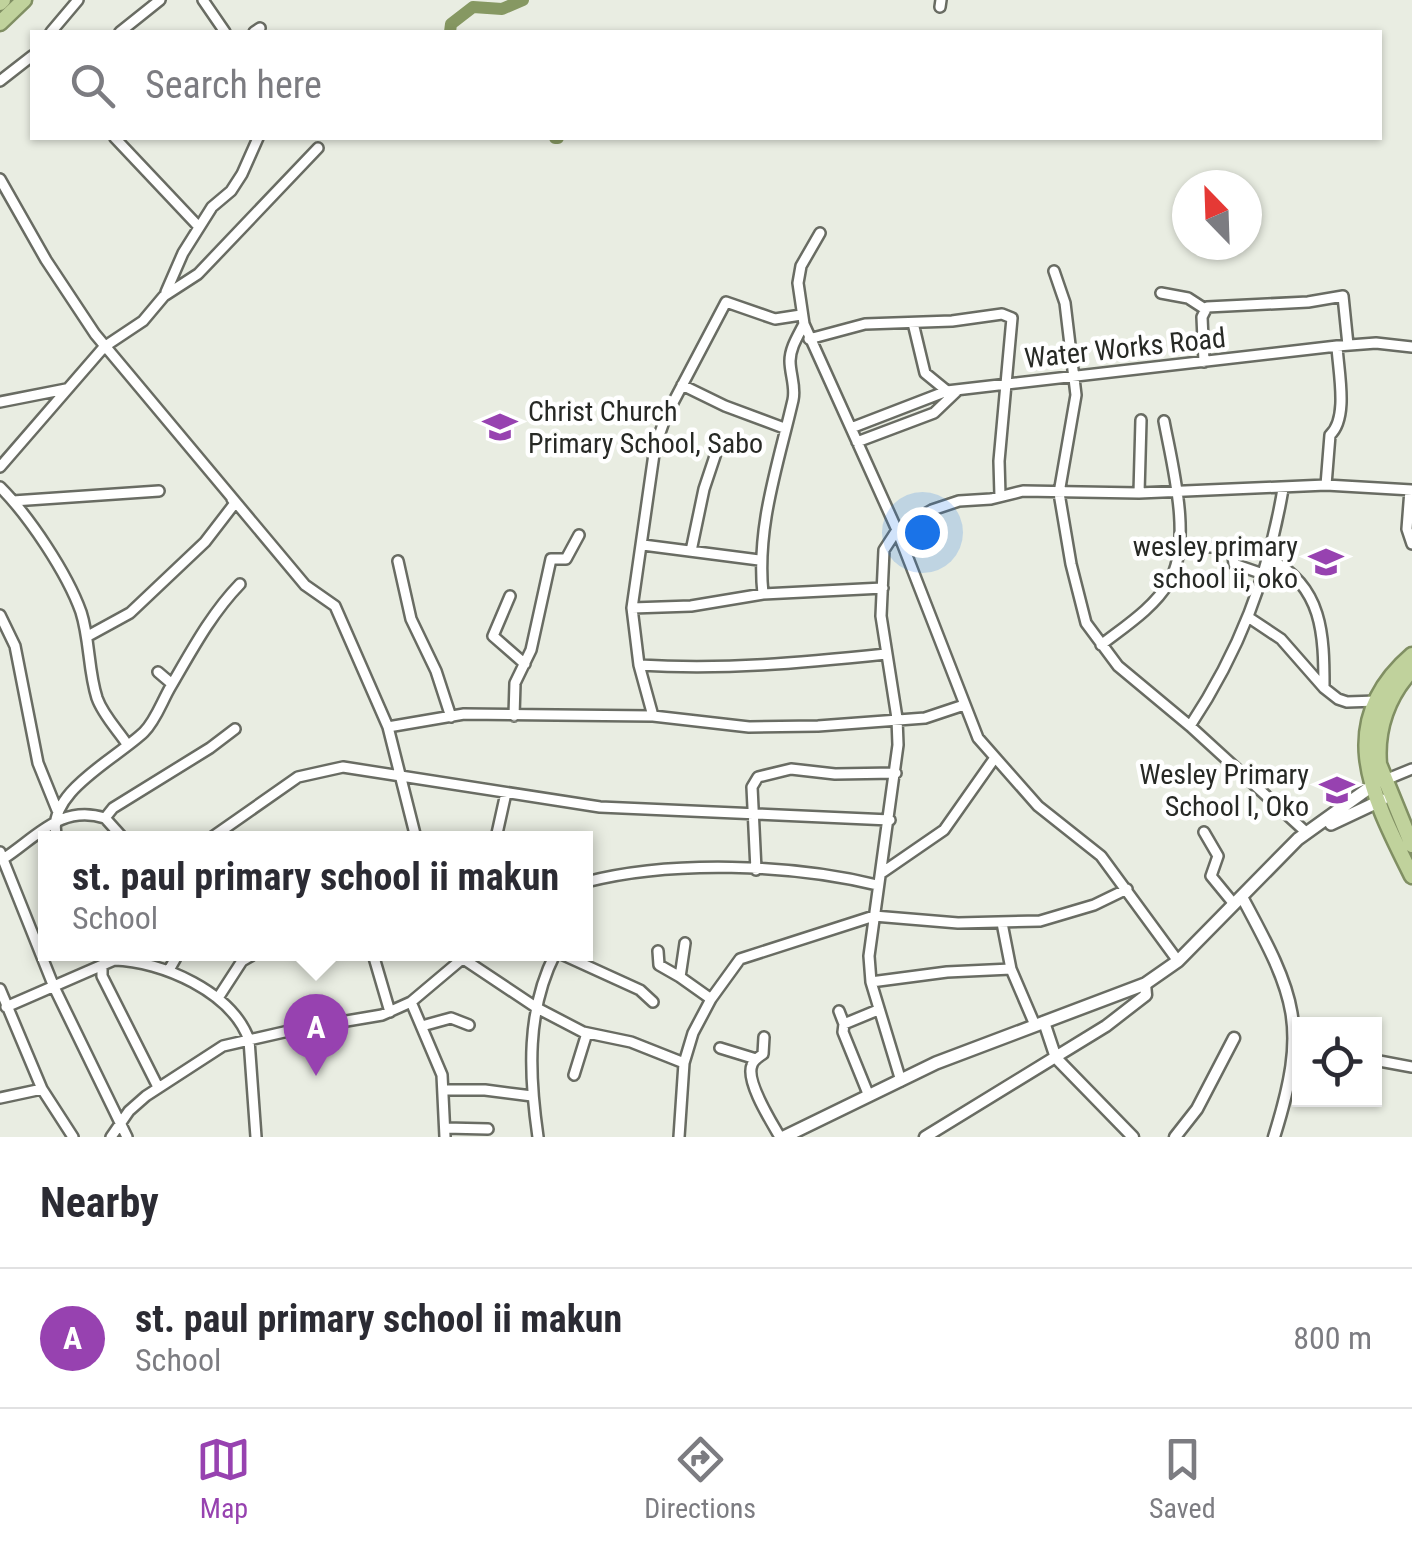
<!DOCTYPE html>
<html lang="en">
<head>
<meta charset="utf-8">
<style>
	:root { --surface:#fff; --page:#f7f7f7; --text:#2b2b33; --muted:#7c7c81; --line:#e1e1e2; --accent:#9742b0 }
	body { margin:0; font-family:"Roboto Condensed",sans-serif; background:var(--page); color:var(--text) }
	.controls { position:absolute; right:30px; bottom:30px; display:grid; overflow:hidden; border-radius:0px; box-shadow:0 2px 8px #0004 }
	.controls button { width:90px; height:90px; display:grid; place-items:center; padding:0; border:0; border-bottom:2px solid var(--line); background:var(--surface); color:var(--text); font:50px sans-serif }
	.compass { position:absolute; left:1172px; top:170px; width:90px; height:90px; border-radius:50%; background:var(--surface); box-shadow:0 2px 8px #0004; rotate:337deg }
	.you { position:absolute; left:922px; top:532px; width:35px; height:35px; margin:-25px; border:8px solid #fff; border-radius:50%; background:#1a73e8; box-shadow:0 0 0 15px #1a73e833 }
	.badge { display:grid; place-items:center; width:65px; height:65px; border-radius:50%; background:var(--accent); color:#fff; font-size:32px; font-weight:700 }
	.pin { position:absolute; translate:-50% -82px; filter:drop-shadow(0 2px 5px #0008) }
	.pin::after { content:''; position:absolute; top:52px; width:35px; height:30px; background:inherit; clip-path:polygon(0 0,100% 0,50% 100%) }
	.popup { position:absolute; left:38px; top:831px; width:555px; height:130px; box-sizing:border-box; display:grid; place-content:center; border-radius:0px; background:var(--surface); filter:drop-shadow(0 2px 8px #0005); font-size:32px; white-space:nowrap; color:var(--muted) }
	.popup b { font-size:38px; color:var(--text) }
	.popup::after { content:''; position:absolute; left:50%; top:100%; margin-left:-20px; border:20px solid transparent; border-top-color:var(--surface) }
	.list { margin:0; padding:0; list-style:none }
	h2 { display:flex; justify-content:space-between; align-items:center; height:130px; margin:0; padding:0 40px; font-size:42px }
	h2 small { font-size:32px; font-weight:400; color:var(--muted) }
	.list li { display:grid; grid-template-columns:65px 1fr auto; gap:30px; align-items:center; box-sizing:border-box; height:140px; padding:0 40px; border-top:2px solid var(--line) }
	.list b { display:block; font-size:38px; white-space:nowrap }
	.list p { margin:0; font-size:32px; white-space:nowrap; color:var(--muted) }
	.list em { font-size:32px; font-style:normal; color:var(--muted) }
	.icon { flex:none; width:55px; height:55px; fill:none; stroke:currentColor; stroke-width:2; stroke-linecap:round; stroke-linejoin:round }
	.map { position:relative; flex:none; width:1412px; height:1137px; overflow:hidden }
	.search { position:absolute; background:var(--surface); box-shadow:0 2px 8px #0004; left:30px; right:30px; top:30px; height:110px; display:flex; align-items:center; gap:25px; box-sizing:border-box; padding:0 35px; border-radius:0px; color:var(--muted); font-size:38px }
	.sheet { height:270px; background:var(--surface) }
	nav { display:flex; justify-content:space-around; align-items:center; box-sizing:border-box; height:140px; border-top:2px solid var(--line); background:var(--surface); font-size:28px; color:var(--muted) }
	nav a { display:grid; justify-items:center; gap:5px }
	nav .on { color:var(--accent) }
	.map>svg:first-child { display:block }
	.lines { fill:none; stroke-linecap:round; stroke-linejoin:round }
	.river { stroke:#869862; stroke-width:12 }
	.minor-casing { stroke:#696c63; stroke-width:14 }
	.tertiary-casing { stroke:#696c63; stroke-width:15 }
	.secondary-casing { stroke:#696c63; stroke-width:16 }
	.trunk-casing { stroke:#808f63; stroke-width:19 }
	.minor { stroke:#fff; stroke-width:9 }
	.tertiary { stroke:#fff; stroke-width:10 }
	.secondary { stroke:#fff; stroke-width:11 }
	.trunk { stroke:#c0d29c; stroke-width:14 }
	.labels { text-anchor:middle; dominant-baseline:central; stroke-width:9; stroke-linejoin:round; paint-order:stroke }
	.street-label { font-size:28px; fill:#272925; stroke:#fff }
	.poi-label { font-size:28px; fill:#272925; stroke:#fff; text-anchor:end }
</style>
</head>
<body>
<div class="map">
<svg width="1412" height="1137" viewBox="0 0 1412 1137">
	<rect width="100%" height="100%" fill="#e9ede2"/>
	<g class="lines">
		<!-- river -->
		<path class="river" d="M450 32 451 24 473 7 502 9 523 0
			M555 138H558"/>
		<!-- minor casing -->
		<g class="minor-casing">
			<path id="minor" d="M203 0 225 32
				M940 7 941 0
				M51 32 78 0
				M120 32 160 0
				M254 32 260 28
				M0 81 32 56
				M115 138 199 227
				M0 179 46 260 95 334 305 585 335 606 388 727 416 838
				M820 233 801 266 798 283 804 324 897 530 978 738 1038 806 1101 856 1178 961
				M1054 271 1065 303 1076 395 1059 493 1071 564 1086 623 1118 666 1190 726 1307 833
				M166 292 183 253 212 207 231 191 242 174 258 138
				M1161 293 1188 298 1205 309
				M913 323 925 373 947 391
				M809 339 865 324 952 321 1002 314 1012 318 999 461 1000 496
				M104 347 143 321 164 296 198 274 318 148
				M1204 362 1202 317 1207 307 1308 302 1343 296 1348 345
				M682 385 725 406 784 428
				M0 402 66 389
				M851 428 947 391 1337 346 1376 343 1412 347
				M857 442 934 413 957 391
				M0 467 104 347 106 349
				M1326 485 1330 435C1349 418 1338 370 1337 346
				M0 487C29 516 67 573 81 612 90 640 88 670 97 698 103 715 117 729 127 744
				M1410 490 1407 529 1412 544
				M1139 493 1141 420
				M13 501 159 491
				M643 545 759 560
				M1201 547H1229L1232 549 1234 564 1263 574
				M691 551 704 489 719 444
				M1270 559C1323 587 1324 634 1324 688
				M398 561 411 619 436 671 451 717
				M763 594C756 527 778 465 793 400 796 387 790 374 790 361 790 348 798 336 804 324
				M510 596 493 636 525 664
				M632 608 691 606 763 594 883 588
				M0 615 15 646 38 763 57 810
				M1248 617 1281 639 1324 688 1338 699 1347 702 1377 701
				M88 636 130 613 205 542 235 503 232 499
				M1101 645C1124 627 1154 608 1169 582 1193 542 1172 464 1164 421
				M639 665C725 670 801 663 886 654
				M158 672 172 684
				M514 716 515 683 531 650 551 559H566L579 535
				M653 716 639 665 632 608 655 447 666 416 726 302 775 319 801 315
				M1190 726C1239 652 1268 577 1283 489
				M388 727 464 714 653 716 749 727 818 726 925 718 964 705
				M1385 780 1412 769
				M105 818 123 838
				M1204 832 1218 856 1211 876 1234 904
				M57 838C43 794 116 759 144 732 156 720 162 701 171 686 192 650 211 614 240 584
				M211 838 298 777 343 767 600 807 890 820
				M496 838 506 793
				M0 852 54 987 127 1137
				M3 859C37 837 61 804 105 818L113 808 210 748 235 729
				M756 870 752 787 758 777 791 769 835 774 896 773
				M883 872 944 830 994 759
				M586 882C671 860 792 864 877 885
				M1002 923 1011 969 1035 1025
				M685 943 680 977 711 999
				M658 951 659 965 680 977
				M373 954 390 1012
				M561 954 640 990 653 1002
				M459 956 537 1008 583 1032 631 1042 684 1063
				M102 966V976L158 1087
				M169 970 178 954
				M871 982 947 972 1011 969
				M0 989 42 1089 73 1137
				M218 998 242 961 254 954
				M411 1002 442 1075 445 1137
				M6 1007 114 960C162 961 232 992 249 1040L256 1137
				M839 1011 844 1024 878 1010
				M844 1024 843 1032 869 1096
				M422 1026 451 1018 469 1025
				M764 1037 763 1054C760 1056 753 1061 752 1065 745 1081 772 1123 780 1137
				M720 1048 756 1059
				M1374 1060 1412 1067
				M574 1075 587 1033
				M901 1081 871 982 869 956 898 745 897 718 881 616 884 550 897 530 932 510 959 501 991 499 1023 491 1139 493 1326 485 1412 490
				M443 1090H485L532 1096
				M0 1098 42 1089
				M445 1128 488 1129
				M111 1137 129 1111 146 1096 223 1046 293 1030 382 1015 411 1002 468 954
				M538 1137C529 1075 526 1011 555 954
				M679 1137 684 1063 693 1033 711 999 740 959 874 916 958 923 1040 921 1094 905 1127 889"/>
		</g>
		<!-- tertiary casing -->
		<g class="tertiary-casing">
			<path id="tertiary" d="M1242 897C1296 997 1309 1025 1274 1137
				M1044 1022 1056 1058 1133 1137
				M925 1137 1106 1026 1146 995 1145 984
				M1175 1137 1197 1109 1234 1038"/>
		</g>
		<!-- secondary casing -->
		<g class="secondary-casing">
			<path id="secondary" d="M1331 824 1382 800
				M784 1137 936 1063 1145 984 1178 961 1298 839 1376 783"/>
		</g>
		<!-- trunk casing -->
		<g class="trunk-casing">
			<path id="trunk" d="M0 3 3 0
				M0 23 24 0
				M1412 655C1332 724 1374 799 1412 876
				M1412 670C1388 695 1376 729 1379 764L1412 845"/>
		</g>
		<!-- minor -->
		<use href="#minor" class="minor"/>
		<!-- tertiary -->
		<use href="#tertiary" class="tertiary"/>
		<!-- secondary -->
		<use href="#secondary" class="secondary"/>
		<!-- trunk -->
		<use href="#trunk" class="trunk"/>
	</g>
	<!-- icons -->
	<defs>
		<g id="school-bare" transform="scale(2.7)"><path d="M0-5L7-2L0 1L-7-2ZM-4 1L0 2.5L4 1V4Q0 6-4 4Z" fill="#9742b0" stroke="#fff" stroke-width="2.5" paint-order="stroke"/></g>
	</defs>
	<g fill-rule="evenodd">
		<use href="#school-bare" x="500" y="427"/>
		<use href="#school-bare" x="1326" y="562"/>
		<use href="#school-bare" x="1337" y="790"/>
	</g>
	<g class="labels">
		<!-- street labels -->
		<g class="street-label">
			<text transform="translate(1125 348) rotate(-6)">Water Works Road</text>
		</g>
		<!-- poi labels -->
		<g class="poi-label">
			<text x="528" y="411" text-anchor="start">Christ Church<tspan x="528" dy="32">Primary School, Sabo</tspan></text>
			<text x="1298" y="546">wesley primary<tspan x="1298" dy="32">school ii, oko</tspan></text>
			<text x="1309" y="774">Wesley Primary<tspan x="1309" dy="32">School I, Oko</tspan></text>
		</g>
	</g>
</svg>
<div class="controls">
<button><svg class="icon" aria-label="locate" viewBox="0 0 24 24"><circle cx="12" cy="12" r="6"/><path d="M12 2v4M12 18v4M2 12h4M18 12h4"/></svg></button>
</div>
<svg class="compass" viewBox="-18 -18 36 36"><path d="M0-13l5 13h-10z" fill="#e53935"/><path d="M0 13l5-13h-10z" fill="#7c7c81"/></svg>
<div class="you"></div>
<div class="pin badge" style="left:316px;top:1076px">A</div>
<div class="popup"><b>st. paul primary school ii makun</b>School</div>
<div class="search"><svg class="icon" aria-label="search" viewBox="0 0 24 24"><circle cx="10" cy="10" r="6"/><path d="M15 15l6 6"/></svg>Search here</div>
</div>
<section class="sheet">
<h2>Nearby<small></small></h2>
<ul class="list">
<li><span class="badge">A</span><div><b>st. paul primary school ii makun</b><p>School</p></div><em>800 m</em></li>
</ul>
</section>
<nav>
<a class="on"><svg class="icon" aria-label="map" viewBox="0 0 24 24"><path d="M3 6l6-2 6 2 6-2v14l-6 2-6-2-6 2zM9 4v14M15 6v14"/></svg>Map</a>
<a><svg class="icon" aria-label="directions" viewBox="0 0 24 24"><path d="M12 3l9 9-9 9-9-9zM9 14v-3h6M13 9l2 2-2 2"/></svg>Directions</a>
<a><svg class="icon" aria-label="saved" viewBox="0 0 24 24"><path d="M7 4h10v16l-5-4-5 4z"/></svg>Saved</a>
</nav>
</body>
</html>
